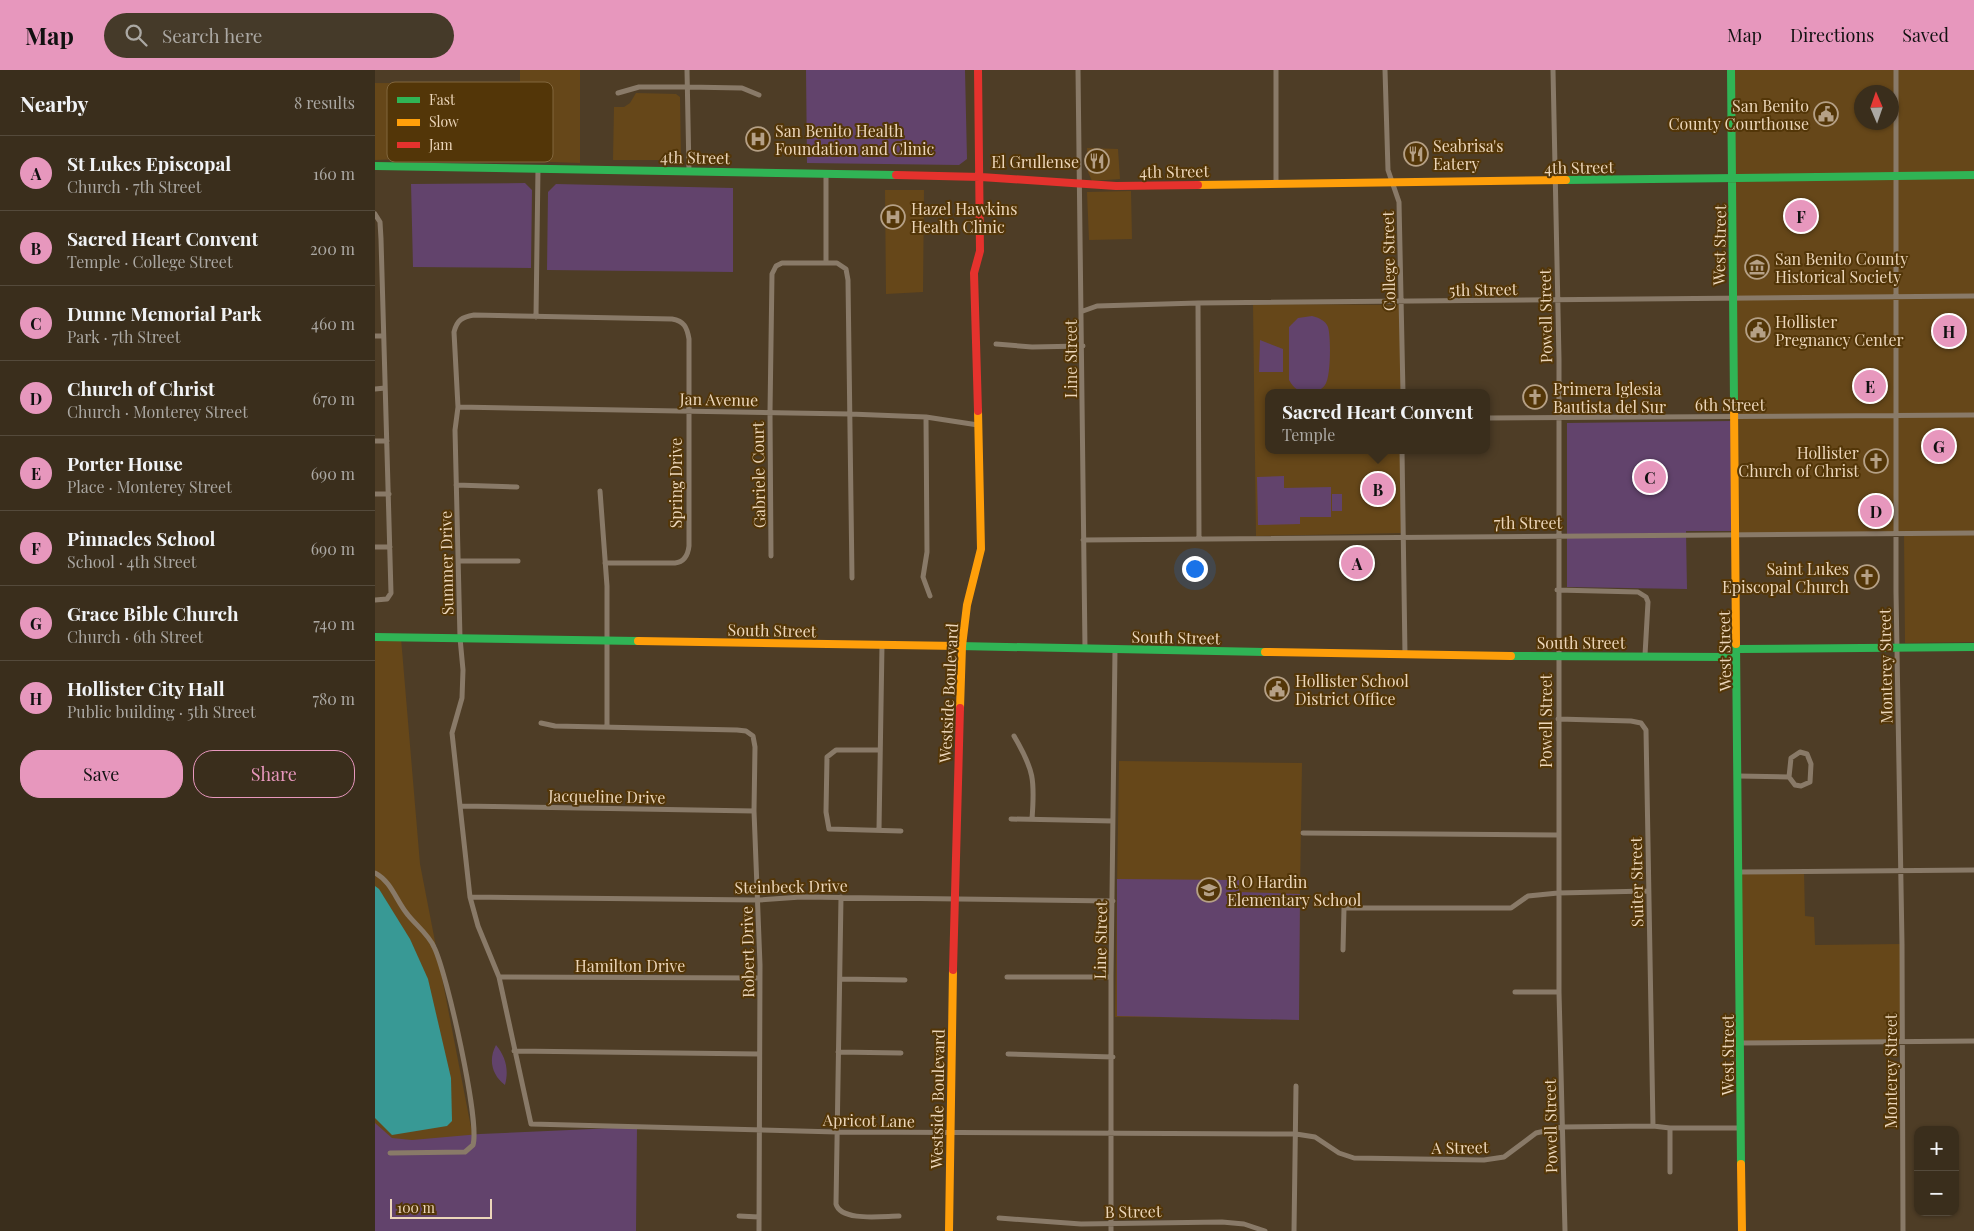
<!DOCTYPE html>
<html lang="en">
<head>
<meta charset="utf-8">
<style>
	:root { --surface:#3a2e1c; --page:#453a29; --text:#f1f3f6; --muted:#aba8a3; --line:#544a3b; --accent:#e797bd }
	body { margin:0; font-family:"Playfair Display",serif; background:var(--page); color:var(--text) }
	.controls { position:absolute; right:15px; bottom:15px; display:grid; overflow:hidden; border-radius:10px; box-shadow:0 1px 4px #0004 }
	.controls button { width:45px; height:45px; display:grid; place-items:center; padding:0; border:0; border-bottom:1px solid var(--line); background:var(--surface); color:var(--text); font:25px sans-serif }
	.compass { position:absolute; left:1479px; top:15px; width:45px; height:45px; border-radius:50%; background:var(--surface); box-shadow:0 1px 4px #0004; rotate:358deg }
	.scale { position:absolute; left:15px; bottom:12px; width:102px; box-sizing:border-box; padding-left:5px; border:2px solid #ecd6ba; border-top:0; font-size:14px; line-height:18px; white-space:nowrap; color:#ecd6ba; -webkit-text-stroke:4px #533608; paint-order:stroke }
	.you { position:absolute; left:819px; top:498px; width:18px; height:18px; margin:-12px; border:4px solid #fff; border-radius:50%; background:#1a73e8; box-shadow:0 0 0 8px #1a73e833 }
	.badge { display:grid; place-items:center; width:32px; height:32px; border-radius:50%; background:var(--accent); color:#111; font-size:16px; font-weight:700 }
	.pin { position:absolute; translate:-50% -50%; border:2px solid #fff; box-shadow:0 1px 5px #0006 }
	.popup { position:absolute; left:890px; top:319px; width:225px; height:65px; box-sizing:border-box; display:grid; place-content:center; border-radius:10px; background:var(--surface); filter:drop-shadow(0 1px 4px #0005); font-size:16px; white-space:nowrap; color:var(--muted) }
	.popup b { font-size:19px; color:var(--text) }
	.popup::after { content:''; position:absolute; left:50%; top:100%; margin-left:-10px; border:10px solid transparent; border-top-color:var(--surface) }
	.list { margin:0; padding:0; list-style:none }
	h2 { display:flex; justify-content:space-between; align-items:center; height:65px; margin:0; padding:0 20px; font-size:21px }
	h2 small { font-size:16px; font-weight:400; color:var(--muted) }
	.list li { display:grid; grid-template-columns:32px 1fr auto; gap:15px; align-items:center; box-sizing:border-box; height:75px; padding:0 20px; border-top:1px solid var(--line) }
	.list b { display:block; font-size:19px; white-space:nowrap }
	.list p { margin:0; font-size:16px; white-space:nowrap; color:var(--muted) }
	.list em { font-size:16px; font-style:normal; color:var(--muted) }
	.actions { display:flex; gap:10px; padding:15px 20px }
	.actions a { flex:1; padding:11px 0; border:1px solid var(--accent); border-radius:20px; text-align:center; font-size:18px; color:var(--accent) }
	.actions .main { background:var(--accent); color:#111 }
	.icon { flex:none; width:28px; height:28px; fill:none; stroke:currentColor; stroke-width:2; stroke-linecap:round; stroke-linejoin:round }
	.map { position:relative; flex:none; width:1599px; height:1161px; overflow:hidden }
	header { display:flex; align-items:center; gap:30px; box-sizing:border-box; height:70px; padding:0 25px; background:var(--accent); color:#111 }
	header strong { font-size:24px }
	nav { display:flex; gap:28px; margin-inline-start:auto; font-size:18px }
	.search { width:350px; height:45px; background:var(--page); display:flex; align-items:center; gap:12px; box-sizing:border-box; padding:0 18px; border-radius:28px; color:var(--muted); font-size:19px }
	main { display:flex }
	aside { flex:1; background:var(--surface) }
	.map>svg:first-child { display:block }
	.built { fill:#664719; fill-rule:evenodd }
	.green { fill:#62436c }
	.water { fill:#389995 }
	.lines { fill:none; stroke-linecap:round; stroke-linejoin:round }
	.street { stroke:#897a68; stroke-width:5 }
	.fast { stroke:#30b455; stroke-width:8 }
	.slow { stroke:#ff9f0a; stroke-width:8 }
	.jam { stroke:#e5322d; stroke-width:8 }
	.labels { text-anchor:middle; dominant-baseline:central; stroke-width:4; stroke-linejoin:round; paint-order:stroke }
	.poi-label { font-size:16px; fill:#ecd6ba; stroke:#533608; text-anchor:start }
	.street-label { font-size:16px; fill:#ecd6ba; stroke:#533608 }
	.key { fill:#533608; stroke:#81663d; stroke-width:1 }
	.key-label { font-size:14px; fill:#ecd6ba }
</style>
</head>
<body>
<header>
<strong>Map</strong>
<div class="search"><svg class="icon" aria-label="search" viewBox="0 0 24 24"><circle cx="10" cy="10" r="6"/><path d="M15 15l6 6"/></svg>Search here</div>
<nav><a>Map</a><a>Directions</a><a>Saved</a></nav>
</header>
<main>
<aside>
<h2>Nearby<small>8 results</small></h2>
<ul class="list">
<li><span class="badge">A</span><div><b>St Lukes Episcopal</b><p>Church · 7th Street</p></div><em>160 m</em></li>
<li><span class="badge">B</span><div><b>Sacred Heart Convent</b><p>Temple · College Street</p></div><em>200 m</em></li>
<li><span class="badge">C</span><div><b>Dunne Memorial Park</b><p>Park · 7th Street</p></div><em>460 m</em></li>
<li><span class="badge">D</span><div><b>Church of Christ</b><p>Church · Monterey Street</p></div><em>670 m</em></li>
<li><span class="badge">E</span><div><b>Porter House</b><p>Place · Monterey Street</p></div><em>690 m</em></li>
<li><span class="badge">F</span><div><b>Pinnacles School</b><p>School · 4th Street</p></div><em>690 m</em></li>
<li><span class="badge">G</span><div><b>Grace Bible Church</b><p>Church · 6th Street</p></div><em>740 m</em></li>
<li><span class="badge">H</span><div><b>Hollister City Hall</b><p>Public building · 5th Street</p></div><em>780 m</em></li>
</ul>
<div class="actions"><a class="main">Save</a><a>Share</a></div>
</aside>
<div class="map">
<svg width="1599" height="1161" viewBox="0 0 1599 1161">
	<rect width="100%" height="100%" fill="#4e3d26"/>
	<!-- built -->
	<path class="built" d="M145 0H205V93L56 88 0 90V13L145 14Z
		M1356 0H1599V572L1530 573 1529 464 1361 465ZM1486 22H1516V52H1486Z
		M261 23 301 24 305 27 306 85 302 90H238L239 37H249L255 33Z
		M712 78 743 79 745 109 717 111 713 102Z
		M510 120H549L548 222 511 224Z
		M756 121 757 169 714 170 712 122Z
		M878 234 1025 235 1026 323H894V380H1026L1027 463 881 466Z
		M0 567 26 568 45 794 100 1078 25 1084 0 1064Z
		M744 691 927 693 923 948 740 947Z
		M1429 801 1430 846 1439 847 1440 875 1527 874V971L1365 973V802Z"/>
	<!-- green -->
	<path class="green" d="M431 0H590L592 89 584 95 432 93Z
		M150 113 157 120 156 198 38 197 36 114Z
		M181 114 358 118V202L172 200 173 122Z
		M937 246C944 248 950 250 953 257 956 266 956 308 950 315 946 321 940 321 933 321 923 321 919 319 914 310V257L923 248Z
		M885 270 908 279V302H884Z
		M1356 351 1358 461H1311L1312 519 1192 517V353Z
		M909 406V418L956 417V447H925V454L883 455 882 407Z
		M957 424H967V441H957Z
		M742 809 864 810V822L925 824 924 950 742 946Z
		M121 975C131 987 134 1000 130 1015 117 1005 113 990 121 975Z
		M0 1053 17 1068 37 1070 105 1064 262 1057 261 1161H0Z"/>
	<!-- water -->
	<path class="water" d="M0 816 4 819 35 869 53 909 76 1008 77 1051 72 1056 17 1065 0 1048Z"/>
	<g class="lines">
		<!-- street -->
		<path class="street" d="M312 0 314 101
			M703 0 710 579
			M901 0V114
			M1010 0 1013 100 1024 132 1028 323
			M1178 0 1184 289V922L1190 1161
			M1521 0V522L1527 874 1528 1161
			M243 23 264 17H312L367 18 384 25
			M451 103V193H462L471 199 473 210 477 508
			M0 144 5 152 6 169 16 523 12 529 0 530
			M823 233 824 468
			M708 241 722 236 823 233 1599 226
			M161 247 163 98
			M0 266H8
			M621 274 657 277 708 276
			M0 319 10 318
			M83 337 475 344 551 347 603 355
			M551 347 552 482 548 507 555 526
			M1112 348 1599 345
			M0 371H12
			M1027 380 1030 585
			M81 415 142 417
			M225 421 232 516V657
			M0 424H14
			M708 470 1599 463
			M0 477H15
			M396 486 395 342 397 204 401 196 407 193H451
			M84 491H143
			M230 493H300C309 492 313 485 314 476V269C312 257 309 251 297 249L99 245C87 247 82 250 79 262L83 337 80 360 85 568 88 600 87 628 77 663 95 827 103 856 124 907 156 1054 462 1062 921 1064 940 1067 964 1083 979 1088 1109 1090 1129 1087 1161 1063 1187 1057 1278 1056 1295 1058H1366
			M1182 520 1263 522 1271 527 1273 532 1270 585
			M1183 649 1256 651 1266 653 1271 660 1278 1056
			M166 653 180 656 362 660 371 661 378 666 380 677 379 741 385 895 384 1161
			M639 666C659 700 660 710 657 749
			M504 680H461L452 687 451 742 454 759 526 761
			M1425 682 1432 684 1436 694 1435 712 1426 716 1420 715 1414 707 1416 688Z
			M1363 706 1414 707
			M85 736 379 741
			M636 749 738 751
			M504 760 507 575
			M928 763 1182 765
			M1365 802 1599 800
			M0 803C17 812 21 831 33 845 41 855 54 865 59 877 72 903 105 1052 98 1075L90 1082 15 1083
			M95 827 384 830 426 827 738 831
			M466 827 461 1134C466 1152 508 1146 524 1146
			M968 880 969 838H1136L1153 826 1183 823 1273 821
			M124 907 385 908
			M632 907H736
			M465 909 530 910
			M1140 922H1184
			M1365 973 1599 971
			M139 981 384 984
			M463 982 526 983
			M633 984 738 987
			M1295 1058V1102
			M364 1146 384 1147
			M624 1148 706 1154 847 1152 869 1154 890 1161
			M736 1161V907L740 580
			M919 1161 921 1016"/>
		<!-- fast -->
		<path class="fast" d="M1356 0 1359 333
			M0 96 521 105
			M1191 110 1599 105
			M0 567 263 571
			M1361 574 1366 1094
			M584 576 890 582
			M1136 586 1352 587 1363 579 1599 577"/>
		<!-- slow -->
		<path class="slow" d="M823 115 1191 110
			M1359 333 1361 574
			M263 571 584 576
			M890 582 1136 586
			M585 638 587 576 592 535 606 479 603 341
			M1366 1094 1367 1161
			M574 1161 578 900"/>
		<!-- jam -->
		<path class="jam" d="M521 105 606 107 741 116 823 115
			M603 341 599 203 605 181 603 0
			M578 900 585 638"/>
	</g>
	<!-- icons -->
	<defs>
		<g id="civic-ring" transform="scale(1.25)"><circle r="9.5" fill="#533608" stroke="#b5a086" stroke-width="1.5"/><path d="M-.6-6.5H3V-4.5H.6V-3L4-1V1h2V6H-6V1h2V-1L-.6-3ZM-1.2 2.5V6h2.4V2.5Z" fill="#b5a086"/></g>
		<g id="hospital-ring" transform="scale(1.25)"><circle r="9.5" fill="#533608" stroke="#b5a086" stroke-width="1.5"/><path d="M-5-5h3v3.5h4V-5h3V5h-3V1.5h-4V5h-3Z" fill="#b5a086"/></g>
		<g id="restaurant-ring" transform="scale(1.25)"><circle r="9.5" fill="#533608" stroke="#b5a086" stroke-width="1.5"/><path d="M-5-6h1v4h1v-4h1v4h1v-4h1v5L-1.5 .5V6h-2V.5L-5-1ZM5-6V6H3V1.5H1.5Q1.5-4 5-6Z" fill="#b5a086"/></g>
		<g id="museum-ring" transform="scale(1.25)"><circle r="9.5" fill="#533608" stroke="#b5a086" stroke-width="1.5"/><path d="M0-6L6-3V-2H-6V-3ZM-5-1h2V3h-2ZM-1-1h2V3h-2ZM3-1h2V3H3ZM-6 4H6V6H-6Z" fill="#b5a086"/></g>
		<g id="church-ring" transform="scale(1.25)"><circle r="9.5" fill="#533608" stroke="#b5a086" stroke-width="1.5"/><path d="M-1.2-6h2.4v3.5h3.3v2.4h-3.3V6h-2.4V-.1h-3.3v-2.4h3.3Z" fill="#b5a086"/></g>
		<g id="school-ring" transform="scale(1.25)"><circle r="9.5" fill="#533608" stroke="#b5a086" stroke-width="1.5"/><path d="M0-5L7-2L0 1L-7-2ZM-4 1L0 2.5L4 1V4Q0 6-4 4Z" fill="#b5a086"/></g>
	</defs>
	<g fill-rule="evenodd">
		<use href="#civic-ring" x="1451" y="44"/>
		<use href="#hospital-ring" x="383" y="69"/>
		<use href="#restaurant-ring" x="1041" y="84"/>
		<use href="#restaurant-ring" x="722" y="91"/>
		<use href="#hospital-ring" x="518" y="147"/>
		<use href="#museum-ring" x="1382" y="197"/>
		<use href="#civic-ring" x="1383" y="260"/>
		<use href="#church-ring" x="1160" y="327"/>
		<use href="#church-ring" x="1501" y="391"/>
		<use href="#church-ring" x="1492" y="507"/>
		<use href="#civic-ring" x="902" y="619"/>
		<use href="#school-ring" x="834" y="820"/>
	</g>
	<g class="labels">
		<!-- poi labels -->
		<g class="poi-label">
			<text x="1434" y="35" text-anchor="end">San Benito<tspan x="1434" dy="18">County Courthouse</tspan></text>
			<text x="400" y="60">San Benito Health<tspan x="400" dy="18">Foundation and Clinic</tspan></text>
			<text x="1058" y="75">Seabrisa's<tspan x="1058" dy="18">Eatery</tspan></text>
			<text x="704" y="91" text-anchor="end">El Grullense</text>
			<text x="536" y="138">Hazel Hawkins<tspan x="536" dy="18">Health Clinic</tspan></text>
			<text x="1400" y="188">San Benito County<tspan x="1400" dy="18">Historical Society</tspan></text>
			<text x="1400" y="251">Hollister<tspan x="1400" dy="18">Pregnancy Center</tspan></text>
			<text x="1178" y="318">Primera Iglesia<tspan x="1178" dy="18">Bautista del Sur</tspan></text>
			<text x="1484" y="382" text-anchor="end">Hollister<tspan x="1484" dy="18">Church of Christ</tspan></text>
			<text x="1474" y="498" text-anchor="end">Saint Lukes<tspan x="1474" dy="18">Episcopal Church</tspan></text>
			<text x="920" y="610">Hollister School<tspan x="920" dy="18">District Office</tspan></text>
			<text x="852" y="811">R O Hardin<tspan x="852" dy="18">Elementary School</tspan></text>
		</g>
		<!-- street labels -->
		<g class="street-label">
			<text transform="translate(320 87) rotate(1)">4th Street</text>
			<text transform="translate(1204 97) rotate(-1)">4th Street</text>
			<text transform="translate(799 101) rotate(-1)">4th Street</text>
			<text transform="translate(1344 175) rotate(-89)">West Street</text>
			<text transform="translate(1013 191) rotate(-91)">College Street</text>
			<text transform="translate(1108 219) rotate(-1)">5th Street</text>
			<text transform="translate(1170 246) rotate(-91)">Powell Street</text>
			<text transform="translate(695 289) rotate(-90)">Line Street</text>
			<text transform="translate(344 329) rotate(1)">Jan Avenue</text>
			<text x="1355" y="334">6th Street</text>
			<text transform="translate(383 405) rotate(-91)">Gabriele Court</text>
			<text transform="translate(300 413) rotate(-90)">Spring Drive</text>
			<text x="1153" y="452">7th Street</text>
			<text transform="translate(71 493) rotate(-91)">Summer Drive</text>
			<text transform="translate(397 560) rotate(1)">South Street</text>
			<text transform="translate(801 567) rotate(1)">South Street</text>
			<text x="1206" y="572">South Street</text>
			<text transform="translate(1349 581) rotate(-91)">West Street</text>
			<text transform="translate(1510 596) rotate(-91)">Monterey Street</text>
			<text transform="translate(573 623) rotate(-87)">Westside Boulevard</text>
			<text transform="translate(1170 651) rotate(-90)">Powell Street</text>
			<text transform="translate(232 726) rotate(1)">Jacqueline Drive</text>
			<text transform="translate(1261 812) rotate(-91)">Suiter Street</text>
			<text transform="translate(416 816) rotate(-1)">Steinbeck Drive</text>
			<text transform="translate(725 870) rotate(-89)">Line Street</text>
			<text transform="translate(372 882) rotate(-91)">Robert Drive</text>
			<text x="255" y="895">Hamilton Drive</text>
			<text transform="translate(1352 985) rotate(-90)">West Street</text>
			<text transform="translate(1515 1001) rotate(-90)">Monterey Street</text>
			<text transform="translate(562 1029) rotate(-89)">Westside Boulevard</text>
			<text transform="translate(494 1050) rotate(1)">Apricot Lane</text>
			<text transform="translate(1175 1056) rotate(-91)">Powell Street</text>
			<text transform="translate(1085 1077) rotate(-1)">A Street</text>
			<text transform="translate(758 1141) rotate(-1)">B Street</text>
		</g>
	</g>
	<!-- legend -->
	<rect x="12" y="12" width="166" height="80" rx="8" class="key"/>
	<rect x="22" y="27" width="23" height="6" fill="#30b455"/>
	<rect x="22" y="49" width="23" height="7" fill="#ff9f0a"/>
	<rect x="22" y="72" width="23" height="6" fill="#e5322d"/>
	<g class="key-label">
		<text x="54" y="35">Fast</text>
		<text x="54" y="57">Slow</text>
		<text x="54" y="80">Jam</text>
	</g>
</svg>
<div class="controls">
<button>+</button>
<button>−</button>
</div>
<svg class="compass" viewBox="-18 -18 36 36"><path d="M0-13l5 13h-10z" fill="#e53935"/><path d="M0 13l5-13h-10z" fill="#aba8a3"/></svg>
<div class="scale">100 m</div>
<div class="you"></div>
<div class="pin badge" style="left:982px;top:493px">A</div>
<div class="pin badge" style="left:1003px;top:419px">B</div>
<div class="popup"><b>Sacred Heart Convent</b>Temple</div>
<div class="pin badge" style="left:1275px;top:407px">C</div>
<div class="pin badge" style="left:1501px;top:441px">D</div>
<div class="pin badge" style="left:1495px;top:316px">E</div>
<div class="pin badge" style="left:1426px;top:146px">F</div>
<div class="pin badge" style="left:1564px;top:376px">G</div>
<div class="pin badge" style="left:1574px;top:261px">H</div>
</div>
</main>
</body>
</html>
